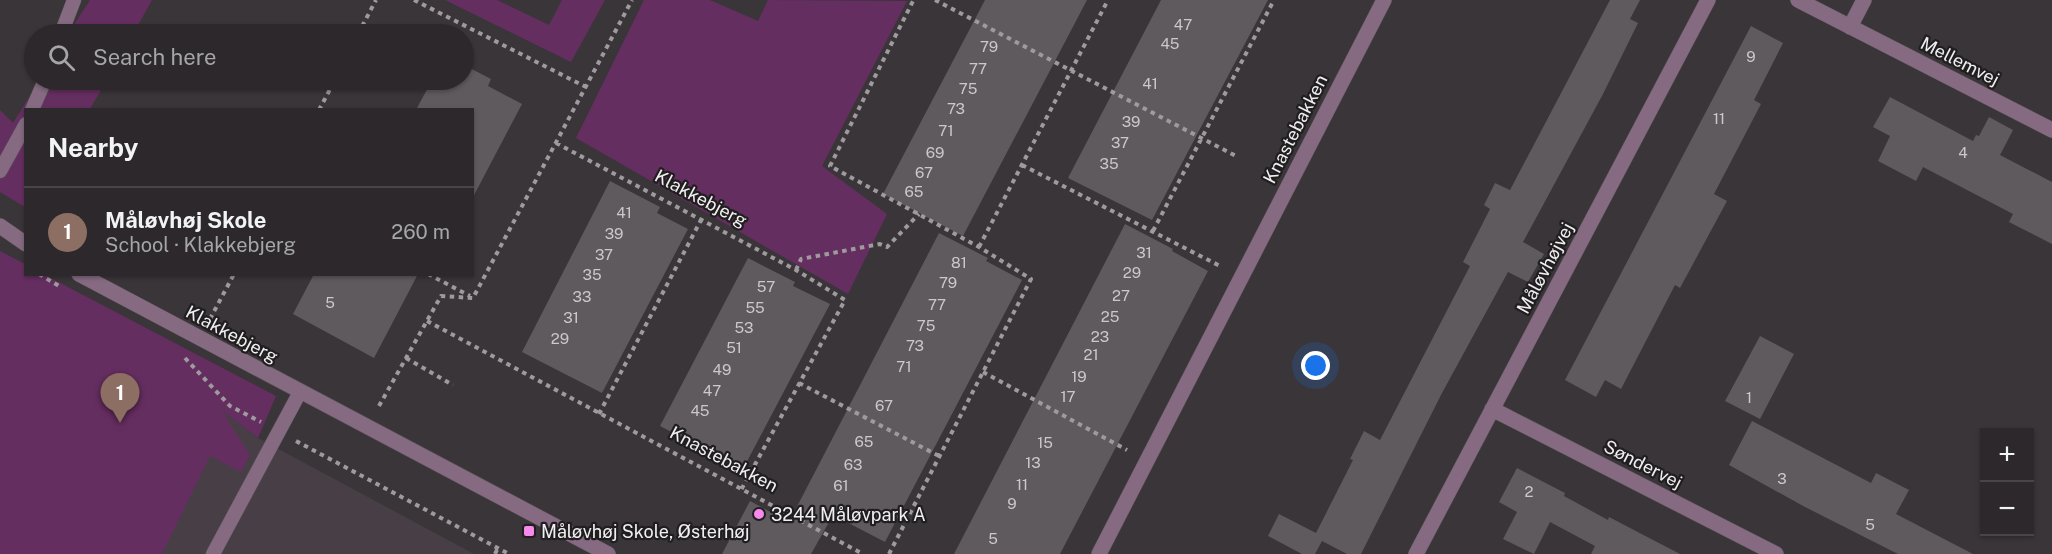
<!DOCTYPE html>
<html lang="en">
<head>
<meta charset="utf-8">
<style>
	:root { --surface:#2c282b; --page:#343033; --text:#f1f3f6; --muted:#a6a6a9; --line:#484447; --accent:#8c9099 }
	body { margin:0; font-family:"Public Sans",sans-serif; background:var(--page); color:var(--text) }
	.controls { position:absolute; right:18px; bottom:18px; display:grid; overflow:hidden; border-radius:0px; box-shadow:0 2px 4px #0004 }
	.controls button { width:54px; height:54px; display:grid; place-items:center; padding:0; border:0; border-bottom:2px solid var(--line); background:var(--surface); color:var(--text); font:30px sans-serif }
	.you { position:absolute; left:1316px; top:366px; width:21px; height:21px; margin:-15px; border:4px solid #fff; border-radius:50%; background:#1a73e8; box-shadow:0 0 0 9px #1a73e833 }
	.badge { display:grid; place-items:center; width:39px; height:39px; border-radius:50%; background:var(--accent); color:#fff; font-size:20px; font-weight:700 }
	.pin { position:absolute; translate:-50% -50px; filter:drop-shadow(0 2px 3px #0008) }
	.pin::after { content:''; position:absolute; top:32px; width:21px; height:18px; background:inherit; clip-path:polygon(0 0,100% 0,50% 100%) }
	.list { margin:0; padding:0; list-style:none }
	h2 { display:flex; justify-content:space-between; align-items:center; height:78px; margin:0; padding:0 24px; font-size:26px }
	h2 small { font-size:20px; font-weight:400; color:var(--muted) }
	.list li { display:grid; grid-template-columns:39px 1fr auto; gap:18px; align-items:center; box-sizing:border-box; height:90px; padding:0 24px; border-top:2px solid var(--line) }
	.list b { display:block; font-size:22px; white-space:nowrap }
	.list p { margin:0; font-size:20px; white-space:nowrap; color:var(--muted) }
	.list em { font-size:20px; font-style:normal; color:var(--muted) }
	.icon { flex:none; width:33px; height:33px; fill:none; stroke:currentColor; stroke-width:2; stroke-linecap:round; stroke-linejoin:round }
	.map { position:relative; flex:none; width:2052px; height:554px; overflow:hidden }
	.search { position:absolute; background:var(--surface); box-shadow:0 2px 4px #0004; left:24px; top:24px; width:450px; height:66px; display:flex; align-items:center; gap:15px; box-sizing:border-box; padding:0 21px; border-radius:33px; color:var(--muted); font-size:22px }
	.panel { position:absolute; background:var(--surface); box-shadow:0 2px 4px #0004; left:24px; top:108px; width:450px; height:168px; border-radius:0px }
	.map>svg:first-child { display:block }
	.built { fill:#483f46 }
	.green { fill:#652e60 }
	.building { fill:#5f5a5e }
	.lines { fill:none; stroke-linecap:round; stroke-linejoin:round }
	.service-casing { stroke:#575356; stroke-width:15 }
	.minor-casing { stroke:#575356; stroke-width:16 }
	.path { stroke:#9e9a9d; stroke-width:4; stroke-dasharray:4.5 4.5; stroke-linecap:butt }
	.service { stroke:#856a82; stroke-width:14 }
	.minor { stroke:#856a82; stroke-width:15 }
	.poi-dot { fill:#f788ec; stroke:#201e1f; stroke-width:2 }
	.labels { text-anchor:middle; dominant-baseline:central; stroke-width:4.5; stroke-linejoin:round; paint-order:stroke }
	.number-label { font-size:15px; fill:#ccc9cc }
	.street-label { font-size:18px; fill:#f1eef1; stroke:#201e1f }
	.poi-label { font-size:18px; fill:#f1eef1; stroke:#201e1f; text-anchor:start }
</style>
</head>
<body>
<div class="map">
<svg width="2052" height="554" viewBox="0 0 2052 554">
	<rect width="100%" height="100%" fill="#3a3539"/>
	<!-- built -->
	<path class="built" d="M0 293 220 409 258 438 474 554H0Z"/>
	<!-- green -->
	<path class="green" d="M90 0H152L133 34H68Z
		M445 0H497L549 25 562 0H605L571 62Z
		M644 0H710L758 21 768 0 907 1 822 166 887 214 848 294 576 138Z
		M40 80H107L90 109 26 110 25 207 0 192V110L13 123Z
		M0 251 25 264 26 274 45 275 276 396 258 438 222 411 250 455 241 472 210 456 162 554H0Z"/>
	<!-- building -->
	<path class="building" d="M985 0H1087L963 236 883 194Z
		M1161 0H1268L1152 220 1068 178Z
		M1610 0H1640L1630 19 1638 23 1603 94 1523 242 1544 254 1528 282 1508 272 1442 393 1361 554H1347L1322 541 1315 554H1302L1268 536 1279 514 1316 533 1353 460 1350 459 1364 431 1380 440 1470 266 1463 262 1490 209 1484 205 1495 183 1510 190Z
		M1751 26 1783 43 1754 100 1761 104 1714 194 1727 201 1680 288 1675 285 1621 389 1605 380 1596 397 1565 380Z
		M464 65 491 79 488 86 522 104 472 199V110H416L432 80H464Z
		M1890 97 1973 141 1976 135 1979 136 1989 117 2013 130 2000 155 2052 182V244L2009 222 2013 214 1923 167 1916 181 1878 161 1890 136 1873 127Z
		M610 181 660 207 657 213 688 229 602 393 522 352Z
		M1125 224 1173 249 1172 251 1208 271 1060 554H954Z
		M939 233 988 258 986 261 1022 280 885 542 833 515 811 554H722L750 501 789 522Z
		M748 258 795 282 793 286 830 304 743 469 660 426Z
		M314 274H418L374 358 293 314Z
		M1760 336 1794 354 1760 419 1725 401Z
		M1752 421 1871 483 1876 473 1909 490 1896 514 1973 554H1898L1805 507 1729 465Z
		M1517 468 1565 493 1564 496 1608 520 1609 517 1680 554H1591L1595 546 1550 522 1534 554 1503 539 1517 512 1499 502Z"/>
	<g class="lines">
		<!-- service casing -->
		<g class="service-casing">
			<path id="service" d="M61 34 74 0
				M32 110 45 80
				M0 171 26 124
				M213 554 300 392"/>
		</g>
		<!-- minor casing -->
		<g class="minor-casing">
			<path id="minor" d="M1798 0 2052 130
				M1850 27 1864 0
				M0 226 26 244
				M79 274 608 554
				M1492 409 1776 554
				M1099 554 1384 0
				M1416 554 1708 0"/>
		</g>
		<!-- path -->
		<path class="path" d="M414 0 586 87
			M935 0 1236 156
			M358 34 376 0
			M319 110 335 80
			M556 143 796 270 845 300 741 490
			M1022 165 1222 267
			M1153 231 1274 0
			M979 247 1108 0
			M796 270 801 259 880 244 887 247 919 214
			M39 274 59 286
			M428 274 470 296
			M210 319 234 274
			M427 321 863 554
			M185 358 230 406 261 422
			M406 358 453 385
			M983 372 1127 450
			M799 383 939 456
			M379 406 441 296 473 298 632 0
			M599 414 701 220
			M296 441 509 554
			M495 554 498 548
			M889 554 1031 279 979 247 830 166 913 1"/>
		<!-- service -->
		<use href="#service" class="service"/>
		<!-- minor -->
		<use href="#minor" class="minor"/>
	</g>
	<!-- markers -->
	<g class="poi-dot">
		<circle cx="759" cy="514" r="6"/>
		<rect x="523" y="525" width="12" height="12" rx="3"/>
	</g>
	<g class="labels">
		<!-- number labels -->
		<g class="number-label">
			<text x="1183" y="24">47</text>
			<text x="1170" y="43">45</text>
			<text x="989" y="46">79</text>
			<text x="1751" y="56">9</text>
			<text x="978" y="68">77</text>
			<text x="1150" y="83">41</text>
			<text x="968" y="88">75</text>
			<text x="956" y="108">73</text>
			<text x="1719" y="118">11</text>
			<text x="1131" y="121">39</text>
			<text x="946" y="130">71</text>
			<text x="1120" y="142">37</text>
			<text x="935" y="152">69</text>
			<text x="1963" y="152">4</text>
			<text x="1109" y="163">35</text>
			<text x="924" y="172">67</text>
			<text x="914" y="191">65</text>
			<text x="624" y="212">41</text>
			<text x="614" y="233">39</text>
			<text x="1144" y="252">31</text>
			<text x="604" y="254">37</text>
			<text x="959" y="262">81</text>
			<text x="1132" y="272">29</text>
			<text x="592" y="274">35</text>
			<text x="948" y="282">79</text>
			<text x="766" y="286">57</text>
			<text x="1121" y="295">27</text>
			<text x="582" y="296">33</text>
			<text x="330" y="302">5</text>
			<text x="937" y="304">77</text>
			<text x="755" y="307">55</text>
			<text x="1110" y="316">25</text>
			<text x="571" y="317">31</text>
			<text x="926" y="325">75</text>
			<text x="744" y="327">53</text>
			<text x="1100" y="336">23</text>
			<text x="560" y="338">29</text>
			<text x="915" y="345">73</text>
			<text x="734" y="347">51</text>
			<text x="1091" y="354">21</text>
			<text x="904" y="366">71</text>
			<text x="722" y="369">49</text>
			<text x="1079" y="376">19</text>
			<text x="712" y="390">47</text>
			<text x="1068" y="396">17</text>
			<text x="1749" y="397">1</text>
			<text x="884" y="405">67</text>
			<text x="700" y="410">45</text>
			<text x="864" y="441">65</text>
			<text x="1045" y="442">15</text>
			<text x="1033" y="462">13</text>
			<text x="853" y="464">63</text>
			<text x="1782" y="478">3</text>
			<text x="1022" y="484">11</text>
			<text x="841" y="485">61</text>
			<text x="1529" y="491">2</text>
			<text x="1012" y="503">9</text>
			<text x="1870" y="524">5</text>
			<text x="993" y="538">5</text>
		</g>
		<!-- street labels -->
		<g class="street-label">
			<text transform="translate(1960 61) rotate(27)">Mellemvej</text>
			<text transform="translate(1295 129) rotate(-63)">Knastebakken</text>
			<text transform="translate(701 198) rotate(28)">Klakkebjerg</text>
			<text transform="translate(1545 268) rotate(-62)">Måløvhøjvej</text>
			<text transform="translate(232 334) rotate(28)">Klakkebjerg</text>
			<text transform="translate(724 459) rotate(28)">Knastebakken</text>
			<text transform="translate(1643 464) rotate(27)">Søndervej</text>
		</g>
		<!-- poi labels -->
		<g class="poi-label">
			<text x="771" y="514">3244 Måløvpark A</text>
			<text x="541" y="531">Måløvhøj Skole, Østerhøj</text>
		</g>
	</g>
</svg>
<div class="controls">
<button>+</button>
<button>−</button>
</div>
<div class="you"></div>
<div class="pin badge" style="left:120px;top:423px;background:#8d6e63">1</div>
<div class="search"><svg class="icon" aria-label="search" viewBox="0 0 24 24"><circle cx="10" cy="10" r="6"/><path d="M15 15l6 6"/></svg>Search here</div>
<section class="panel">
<h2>Nearby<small></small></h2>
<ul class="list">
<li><span class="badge" style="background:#8d6e63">1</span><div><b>Måløvhøj Skole</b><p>School · Klakkebjerg</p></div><em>260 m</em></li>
</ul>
</section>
</div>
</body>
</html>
